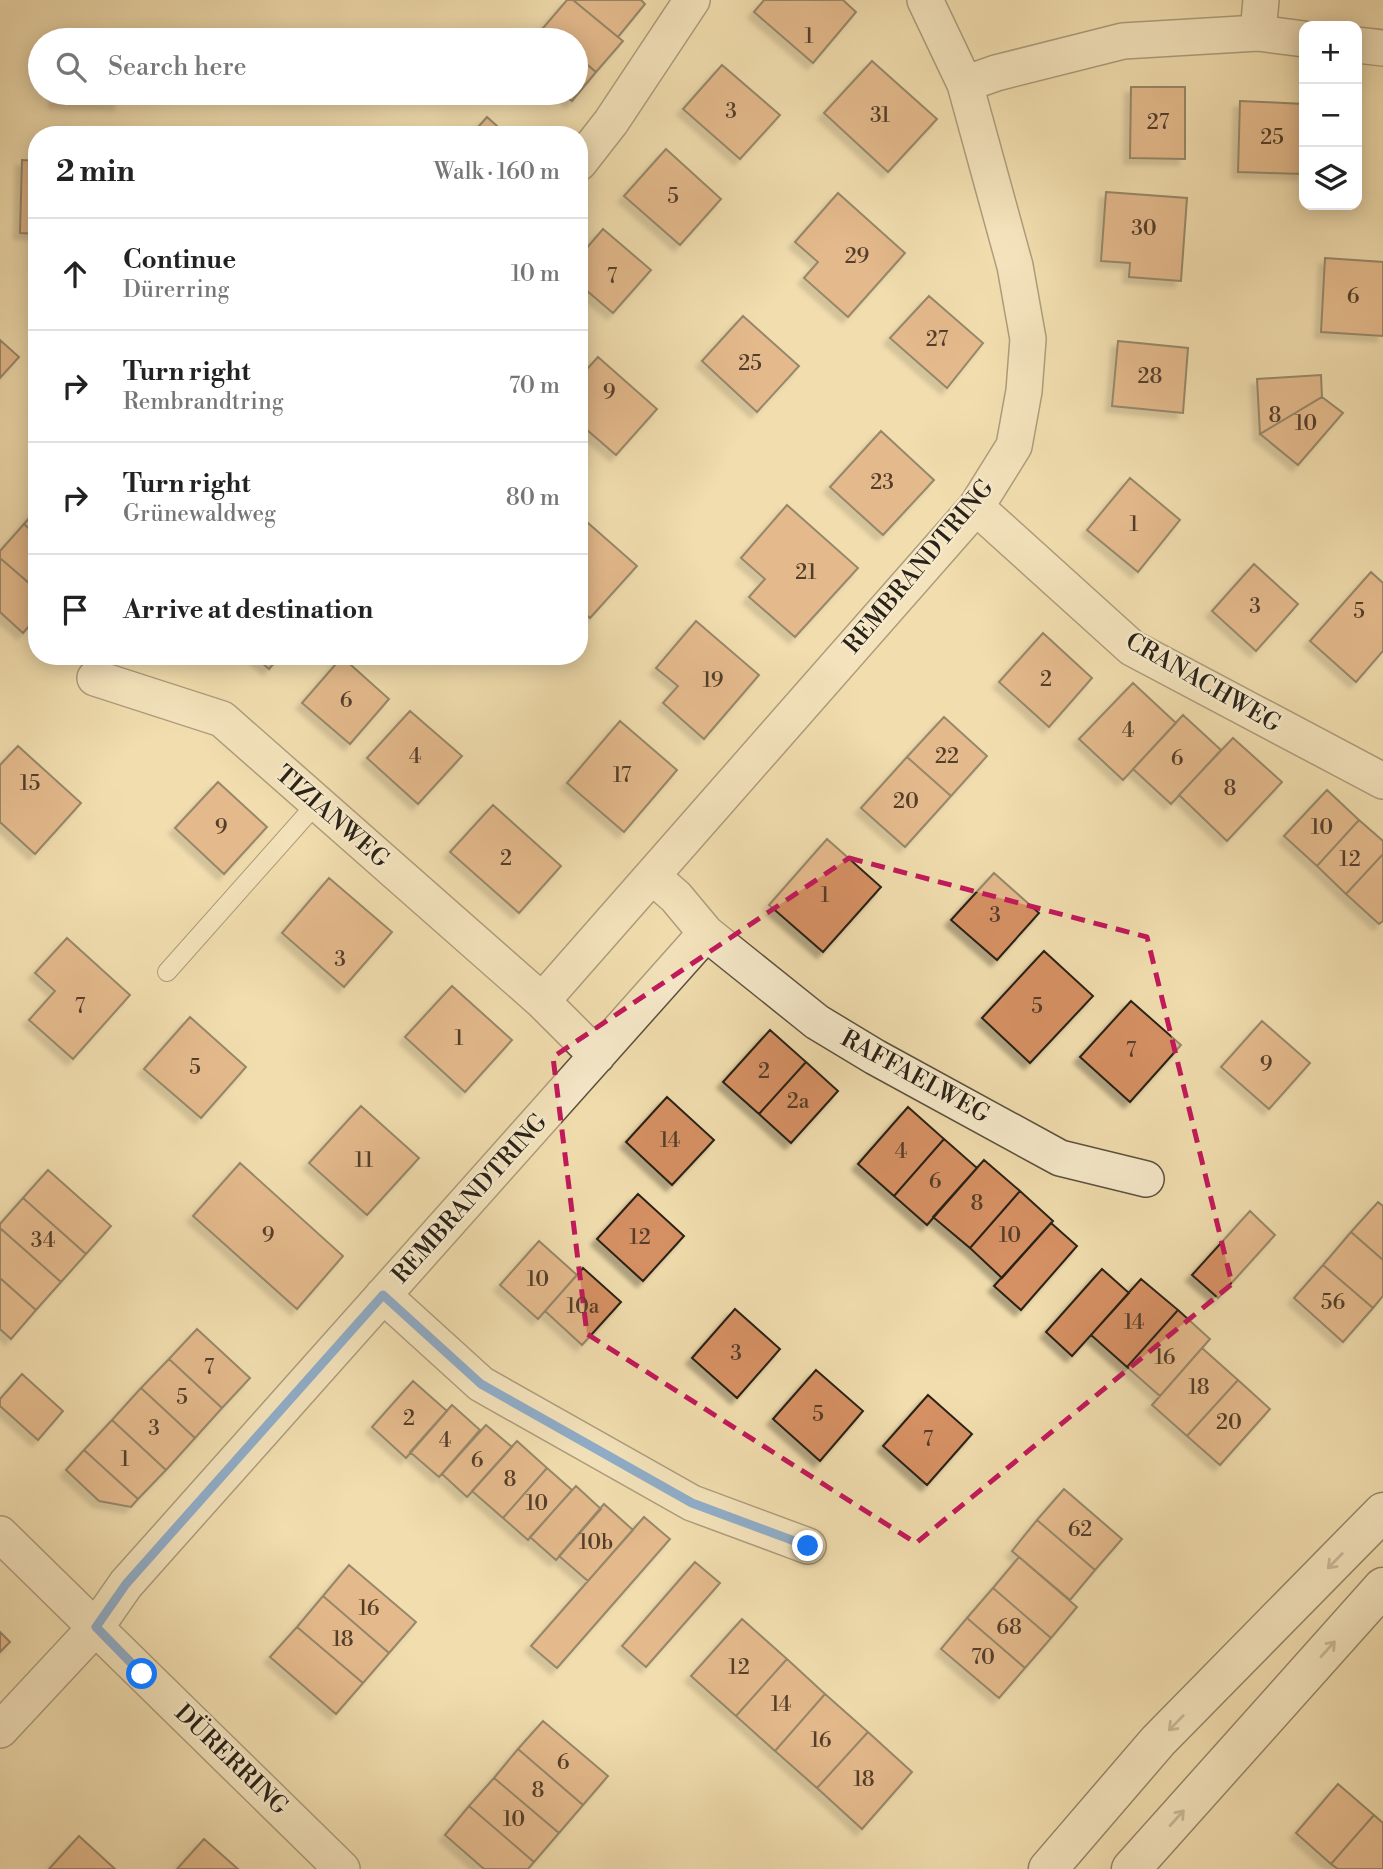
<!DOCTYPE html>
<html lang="en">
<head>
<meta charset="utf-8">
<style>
	:root { --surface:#fff; --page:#f2f2f2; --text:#222; --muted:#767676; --line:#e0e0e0 }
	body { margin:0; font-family:"Libre Bodoni",serif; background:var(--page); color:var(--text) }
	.controls { position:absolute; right:21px; top:21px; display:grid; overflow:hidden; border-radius:14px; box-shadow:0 4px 18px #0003 }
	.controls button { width:63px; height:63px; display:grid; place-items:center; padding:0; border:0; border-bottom:2px solid var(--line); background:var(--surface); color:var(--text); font:35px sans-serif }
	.stop { position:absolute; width:21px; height:21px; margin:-16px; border:5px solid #1a73e8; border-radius:50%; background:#fff }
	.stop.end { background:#1a73e8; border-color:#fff; box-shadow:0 2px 7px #0008 }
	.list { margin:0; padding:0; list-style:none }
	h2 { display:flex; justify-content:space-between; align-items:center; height:91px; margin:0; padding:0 28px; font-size:30px }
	h2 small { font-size:23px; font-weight:400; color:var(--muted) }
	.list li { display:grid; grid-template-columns:46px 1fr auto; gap:21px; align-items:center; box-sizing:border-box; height:112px; padding:0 28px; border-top:2px solid var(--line) }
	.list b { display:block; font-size:26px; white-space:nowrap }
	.list p { margin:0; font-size:23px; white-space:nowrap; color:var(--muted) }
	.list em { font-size:23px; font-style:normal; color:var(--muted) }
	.icon { flex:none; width:38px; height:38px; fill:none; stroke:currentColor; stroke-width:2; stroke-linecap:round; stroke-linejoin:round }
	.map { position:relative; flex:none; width:1383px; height:1869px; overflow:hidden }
	.search { position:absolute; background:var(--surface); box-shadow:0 4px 18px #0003; left:28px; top:28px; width:560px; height:77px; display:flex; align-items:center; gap:18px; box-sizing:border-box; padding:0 24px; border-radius:38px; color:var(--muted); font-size:26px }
	.panel { position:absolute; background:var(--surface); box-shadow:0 4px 18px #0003; left:28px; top:126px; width:560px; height:539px; border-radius:28px }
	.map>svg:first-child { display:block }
	.building { fill:#d59063; stroke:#292218; stroke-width:2; filter:url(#shadow) }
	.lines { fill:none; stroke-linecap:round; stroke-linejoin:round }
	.lane-casing { stroke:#5b513e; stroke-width:20 }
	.street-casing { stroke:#5b513e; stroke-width:38 }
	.secondary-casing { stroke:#292218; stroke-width:41 }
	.lane { stroke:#f6e9ca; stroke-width:18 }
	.street { stroke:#f6e9ca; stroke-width:35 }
	.secondary { stroke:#f6e9ca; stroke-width:38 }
	.oneway { stroke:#9a8f7a }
	.route { stroke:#1a73e8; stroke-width:9 }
	.marked { fill:none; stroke:#c2185b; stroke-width:5; stroke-dasharray:14 9; stroke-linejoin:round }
	.labels { text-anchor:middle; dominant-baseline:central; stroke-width:5; stroke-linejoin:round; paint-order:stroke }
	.number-label { font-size:21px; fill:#543e2b }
	.street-label { font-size:24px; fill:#292218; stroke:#f6e9ca }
</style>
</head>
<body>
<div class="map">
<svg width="1383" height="1869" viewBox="0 0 1383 1869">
	<defs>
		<filter id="shadow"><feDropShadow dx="-6" dy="6" stdDeviation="2" flood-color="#0004"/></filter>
	</defs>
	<rect width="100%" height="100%" fill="#f1ddae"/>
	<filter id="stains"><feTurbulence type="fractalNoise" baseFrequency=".00286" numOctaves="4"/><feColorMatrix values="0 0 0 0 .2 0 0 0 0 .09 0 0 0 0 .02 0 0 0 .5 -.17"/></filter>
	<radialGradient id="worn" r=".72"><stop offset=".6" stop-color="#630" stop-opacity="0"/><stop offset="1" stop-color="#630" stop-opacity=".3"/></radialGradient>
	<!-- building -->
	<path class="building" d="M567 0H573L623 41 596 72 576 55V40H558L543 28Z
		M573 0H641L645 4 618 37Z
		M764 0H843L856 12 813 63 754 12Z
		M543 28 558 40H533Z
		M57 37 122 39V40H57Z
		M576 55 596 72 572 101 562 93H576Z
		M872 61 937 119 888 172 824 113Z
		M722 65 780 115 740 159 683 109Z
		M1131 87H1185V159L1130 158Z
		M55 93H120V104L55 102Z
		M1240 101 1304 104V174L1238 172Z
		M487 117 507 135H471Z
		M666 149 721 199 680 245 624 196Z
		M22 160 37 161V234L20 233Z
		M1106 192 1187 198 1181 281 1129 277 1130 263 1101 261Z
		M838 193 905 253 848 317 804 278 818 262 795 242Z
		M603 229 651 270 613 313 579 284V257Z
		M1325 258 1383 262V336L1321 332Z
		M929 296 983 343 947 388 890 338Z
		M743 316 799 366 757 412 702 361Z
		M0 340 19 357 0 378Z
		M1118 341 1188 348 1183 413 1112 406Z
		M598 357 657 409 616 455 579 423V378Z
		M1321 375 1322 397 1260 434 1257 379Z
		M1322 397 1343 413 1298 465 1260 434Z
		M881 431 934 480 883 535 830 487Z
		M1130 478 1180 520 1138 572 1087 530Z
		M787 505 858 568 795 637 749 597 765 579 741 558Z
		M37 509V536L24 524Z
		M579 515 637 566 590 618 583 612 579 615Z
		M24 524 37 536V590L0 558V551Z
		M0 558 37 590V617L23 633 0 612Z
		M1254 564 1298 604 1256 651 1212 611Z
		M1371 572 1383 583V651L1356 682 1310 641Z
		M696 621 759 675 704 739 663 703 678 686 656 668Z
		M1043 633 1092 678 1049 727 999 682Z
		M254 656H280L269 669Z
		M342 657 389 699 350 744 302 703Z
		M1133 683 1176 723 1123 780 1079 739Z
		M410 711 462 756 418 804 367 758Z
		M1183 715 1221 750 1171 804 1133 769Z
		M944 717 987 756 951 796 907 757Z
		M620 721 677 770 624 832 567 783Z
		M1233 738 1282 782 1227 841 1179 795Z
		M18 746 81 803 35 854 0 822V765Z
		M907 757 951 796 905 847 861 808Z
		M218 782 267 827 224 874 175 828Z
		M1327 790 1359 820 1317 866 1284 836Z
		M493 805 561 866 519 913 450 852Z
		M1359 820 1383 841V854L1346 894 1317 866Z
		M827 839 881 887 823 952 769 905Z
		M1383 854V921L1379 924 1346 894Z
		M994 873 1039 913 997 960 951 920Z
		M329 878 392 932 344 987 282 933Z
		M67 938 130 995 73 1059 29 1020 55 991 35 973Z
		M1044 951 1093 996 1030 1063 982 1018Z
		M452 986 512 1040 465 1092 405 1037Z
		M1131 1001 1181 1045 1130 1102 1080 1057Z
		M190 1017 246 1067 201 1118 144 1069Z
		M1262 1021 1310 1063 1269 1109 1221 1067Z
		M770 1030 806 1062 759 1114 723 1082Z
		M806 1062 838 1091 791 1143 759 1114Z
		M667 1097 714 1140 672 1185 626 1142Z
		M361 1106 419 1158 367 1215 309 1163Z
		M908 1107 944 1139 894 1196 858 1164Z
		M944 1139 977 1168 927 1225 894 1196Z
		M984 1160 1020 1191 970 1248 933 1217Z
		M240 1163 343 1256 297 1309 193 1216Z
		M48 1170 111 1226 86 1254 23 1198Z
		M1020 1191 1053 1221 1002 1278 970 1248Z
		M638 1194 684 1236 643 1281 597 1239Z
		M23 1198 86 1254 61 1282 0 1228V1224Z
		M1378 1202 1383 1206V1260L1351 1232Z
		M1250 1211 1275 1235 1218 1298 1192 1275Z
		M1051 1223 1077 1246 1021 1310 994 1286Z
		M0 1228 61 1282 36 1310 0 1278Z
		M1351 1232 1383 1260V1296L1373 1308 1323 1265Z
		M539 1241 577 1275 538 1319 500 1285Z
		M1323 1265 1373 1308 1343 1342 1294 1298Z
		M583 1268 621 1302 582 1345 545 1311Z
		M1102 1269 1129 1293 1072 1356 1046 1332Z
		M0 1278 36 1310 11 1339 0 1329Z
		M1141 1279 1178 1310 1127 1367 1091 1335Z
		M735 1309 780 1349 737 1398 692 1358Z
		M1178 1310 1210 1339 1160 1396 1127 1367Z
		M197 1329 250 1378 222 1408 169 1359Z
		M1202 1348 1238 1380 1187 1436 1152 1405Z
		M169 1359 222 1408 195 1438 141 1388Z
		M816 1370 863 1411 820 1461 773 1419Z
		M22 1374 63 1411 38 1440 0 1406V1399Z
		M1238 1380 1270 1409 1220 1465 1187 1436Z
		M413 1381 447 1411 406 1458 372 1427Z
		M141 1388 195 1438 166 1470 112 1420Z
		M928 1395 972 1434 927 1485 883 1446Z
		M452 1405 480 1430 439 1477 410 1452Z
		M112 1420 166 1470 138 1499 84 1450Z
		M486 1425 512 1447 467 1497 442 1474Z
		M517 1441 547 1468 503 1518 472 1491Z
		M84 1450 138 1499 131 1507 99 1501 66 1470Z
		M547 1468 572 1490 528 1540 503 1518Z
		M576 1486 601 1509 556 1560 530 1537Z
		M1064 1489 1122 1539 1095 1570 1037 1520Z
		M604 1504 633 1530 588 1581 559 1556Z
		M644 1517 670 1539 557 1668 531 1646Z
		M1037 1520 1095 1570 1070 1600 1012 1551Z
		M1019 1557 1077 1607 1051 1638 993 1588Z
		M695 1562 720 1583 646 1667 622 1646Z
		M349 1565 416 1622 389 1653 323 1596Z
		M993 1588 1051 1638 1025 1668 967 1618Z
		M323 1596 389 1653 363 1683 297 1627Z
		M967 1618 1025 1668 999 1698 941 1649Z
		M742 1619 787 1659 736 1716 691 1676Z
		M297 1627 363 1683 336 1714 270 1657Z
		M0 1632 10 1642 0 1652Z
		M787 1659 825 1694 775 1751 736 1716Z
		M825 1694 868 1732 817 1788 775 1751Z
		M543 1721 608 1776 583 1805 518 1749Z
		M868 1732 912 1772 862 1829 817 1788Z
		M518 1749 583 1805 559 1833 494 1778Z
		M494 1778 559 1833 534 1862 469 1806Z
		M1338 1784 1374 1815 1331 1864 1296 1833Z
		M469 1806 534 1862 528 1869H484L445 1835Z
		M1374 1815 1383 1823V1869H1338L1331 1864Z
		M79 1836 115 1869H49Z
		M204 1839 238 1869H177Z"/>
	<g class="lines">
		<!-- lane casing -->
		<g class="lane-casing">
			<path id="lane" d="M167 972 317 803"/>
		</g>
		<!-- street casing -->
		<g class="street-casing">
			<path id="street" d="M1258 33 1261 0
				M1357 45 1383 48
				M965 84 996 73 1123 41 1258 33 1304 39
				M579 163 611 122 692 0
				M976 507 1132 648 1383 781
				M95 678 222 719 542 1001 597 1056
				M652 876 676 897 706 933 817 1022 875 1057 1060 1158 1146 1179
				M542 1001 976 507 1014 446 1024 391 1028 339 1015 266 965 84 925 0
				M383 1295 481 1384 692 1503 808 1546
				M0 1534 342 1869
				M0 1730 96 1627 126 1584 706 933"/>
		</g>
		<!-- secondary casing -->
		<g class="secondary-casing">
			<path id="secondary" d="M1048 1869 1158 1741 1383 1512
				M1131 1869 1383 1587"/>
		</g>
		<!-- lane -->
		<use href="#lane" class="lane"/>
		<!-- street -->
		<use href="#street" class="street"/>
		<!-- secondary -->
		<use href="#secondary" class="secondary"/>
	</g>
	<!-- one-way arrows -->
	<defs><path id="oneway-shaft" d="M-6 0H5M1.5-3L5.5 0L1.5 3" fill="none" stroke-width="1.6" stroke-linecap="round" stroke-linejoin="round" transform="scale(1.75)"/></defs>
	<g class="oneway">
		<use href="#oneway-shaft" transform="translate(1335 1561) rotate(134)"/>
		<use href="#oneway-shaft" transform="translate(1328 1649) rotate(-48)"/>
		<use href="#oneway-shaft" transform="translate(1176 1723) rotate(134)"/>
		<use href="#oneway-shaft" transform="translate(1177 1818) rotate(-48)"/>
	</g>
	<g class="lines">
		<!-- route -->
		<path class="route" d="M142 1674 96 1627 126 1584 383 1295 481 1384 692 1503 808 1546"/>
	</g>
	<!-- marked area -->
	<path d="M0 0H1383V1869H0ZM849 858 1147 937 1232 1284 916 1543 587 1334 553 1057Z" fill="#f1ddae" fill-opacity=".55" fill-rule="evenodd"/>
	<path class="marked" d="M849 858 1147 937 1232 1284 916 1543 587 1334 553 1057Z"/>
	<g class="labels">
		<!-- number labels -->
		<g class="number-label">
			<text x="809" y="37">1</text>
			<text x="731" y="112">3</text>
			<text x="880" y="116">31</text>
			<text x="1158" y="123">27</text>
			<text x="1272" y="138">25</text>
			<text x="673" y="197">5</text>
			<text x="1144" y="229">30</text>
			<text x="857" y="257">29</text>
			<text x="612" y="277">7</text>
			<text x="1353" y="297">6</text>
			<text x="937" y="340">27</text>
			<text x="750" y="364">25</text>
			<text x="1150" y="377">28</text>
			<text x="609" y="393">9</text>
			<text x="1275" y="416">8</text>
			<text x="1306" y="424">10</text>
			<text x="882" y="483">23</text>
			<text x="1134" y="525">1</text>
			<text x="806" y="573">21</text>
			<text x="1255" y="607">3</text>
			<text x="1359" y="612">5</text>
			<text x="1046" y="680">2</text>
			<text x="713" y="681">19</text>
			<text x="346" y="701">6</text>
			<text x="1128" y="731">4</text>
			<text x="415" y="757">4</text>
			<text x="947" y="757">22</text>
			<text x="1177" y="759">6</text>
			<text x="622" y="776">17</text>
			<text x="30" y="784">15</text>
			<text x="1230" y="789">8</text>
			<text x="906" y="802">20</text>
			<text x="221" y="828">9</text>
			<text x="1322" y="828">10</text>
			<text x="506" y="859">2</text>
			<text x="1350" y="860">12</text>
			<text x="825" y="896">1</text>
			<text x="995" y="916">3</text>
			<text x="340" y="960">3</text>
			<text x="80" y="1007">7</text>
			<text x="1037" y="1007">5</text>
			<text x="459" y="1039">1</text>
			<text x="1131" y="1051">7</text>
			<text x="1266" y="1065">9</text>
			<text x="195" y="1068">5</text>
			<text x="764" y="1072">2</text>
			<text x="798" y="1102">2a</text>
			<text x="670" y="1141">14</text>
			<text x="901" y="1152">4</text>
			<text x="364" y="1161">11</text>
			<text x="935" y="1182">6</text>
			<text x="977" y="1204">8</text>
			<text x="268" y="1236">9</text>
			<text x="1010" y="1236">10</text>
			<text x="640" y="1238">12</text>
			<text x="43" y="1241">34</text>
			<text x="538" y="1280">10</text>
			<text x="1333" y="1303">56</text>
			<text x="583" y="1307">10a</text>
			<text x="1134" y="1323">14</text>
			<text x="736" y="1354">3</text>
			<text x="1165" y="1358">16</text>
			<text x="209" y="1368">7</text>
			<text x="1199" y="1388">18</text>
			<text x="182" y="1398">5</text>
			<text x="818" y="1415">5</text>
			<text x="409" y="1419">2</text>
			<text x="1229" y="1423">20</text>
			<text x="154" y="1429">3</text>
			<text x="928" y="1440">7</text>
			<text x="445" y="1441">4</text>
			<text x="125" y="1460">1</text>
			<text x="477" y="1461">6</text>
			<text x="510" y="1480">8</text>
			<text x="537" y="1504">10</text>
			<text x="1080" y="1530">62</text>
			<text x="596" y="1543">10b</text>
			<text x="369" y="1609">16</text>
			<text x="1009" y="1628">68</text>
			<text x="343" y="1640">18</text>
			<text x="983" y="1658">70</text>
			<text x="739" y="1668">12</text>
			<text x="781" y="1705">14</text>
			<text x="821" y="1741">16</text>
			<text x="563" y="1763">6</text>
			<text x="864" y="1780">18</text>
			<text x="538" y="1791">8</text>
			<text x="514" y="1820">10</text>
		</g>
		<!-- street labels -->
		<g class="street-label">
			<text transform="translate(919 567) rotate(-50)">REMBRANDTRING</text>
			<text transform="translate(1203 683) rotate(30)">CRANACHWEG</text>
			<text transform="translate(332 817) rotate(41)">TIZIANWEG</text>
			<text transform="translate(915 1077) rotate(29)">RAFFAELWEG</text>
			<text transform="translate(470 1199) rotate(-48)">REMBRANDTRING</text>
			<text transform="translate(231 1760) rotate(44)">DÜRERRING</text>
		</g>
	</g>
	<rect width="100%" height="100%" filter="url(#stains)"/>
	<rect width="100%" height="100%" fill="url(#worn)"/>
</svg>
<div class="controls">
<button>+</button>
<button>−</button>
<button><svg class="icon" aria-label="layers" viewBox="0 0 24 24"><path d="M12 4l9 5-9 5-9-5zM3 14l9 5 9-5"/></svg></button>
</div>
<div class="stop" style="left:142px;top:1674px"></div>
<div class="stop end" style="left:808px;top:1546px"></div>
<div class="search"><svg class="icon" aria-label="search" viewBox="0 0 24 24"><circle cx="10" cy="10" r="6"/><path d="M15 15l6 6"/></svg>Search here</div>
<section class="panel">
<h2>2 min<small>Walk · 160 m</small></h2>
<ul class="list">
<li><svg class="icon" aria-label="ahead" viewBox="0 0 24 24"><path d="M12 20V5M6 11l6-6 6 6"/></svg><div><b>Continue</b><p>Dürerring</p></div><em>10 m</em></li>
<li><svg class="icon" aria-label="right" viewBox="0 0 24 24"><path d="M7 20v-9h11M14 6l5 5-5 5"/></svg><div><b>Turn right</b><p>Rembrandtring</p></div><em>70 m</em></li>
<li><svg class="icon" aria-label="right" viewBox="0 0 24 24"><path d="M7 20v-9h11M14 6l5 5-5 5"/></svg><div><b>Turn right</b><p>Grünewaldweg</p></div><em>80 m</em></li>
<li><svg class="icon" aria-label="arrive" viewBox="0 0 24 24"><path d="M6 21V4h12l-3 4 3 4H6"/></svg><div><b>Arrive at destination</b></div></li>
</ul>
</section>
</div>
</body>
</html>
